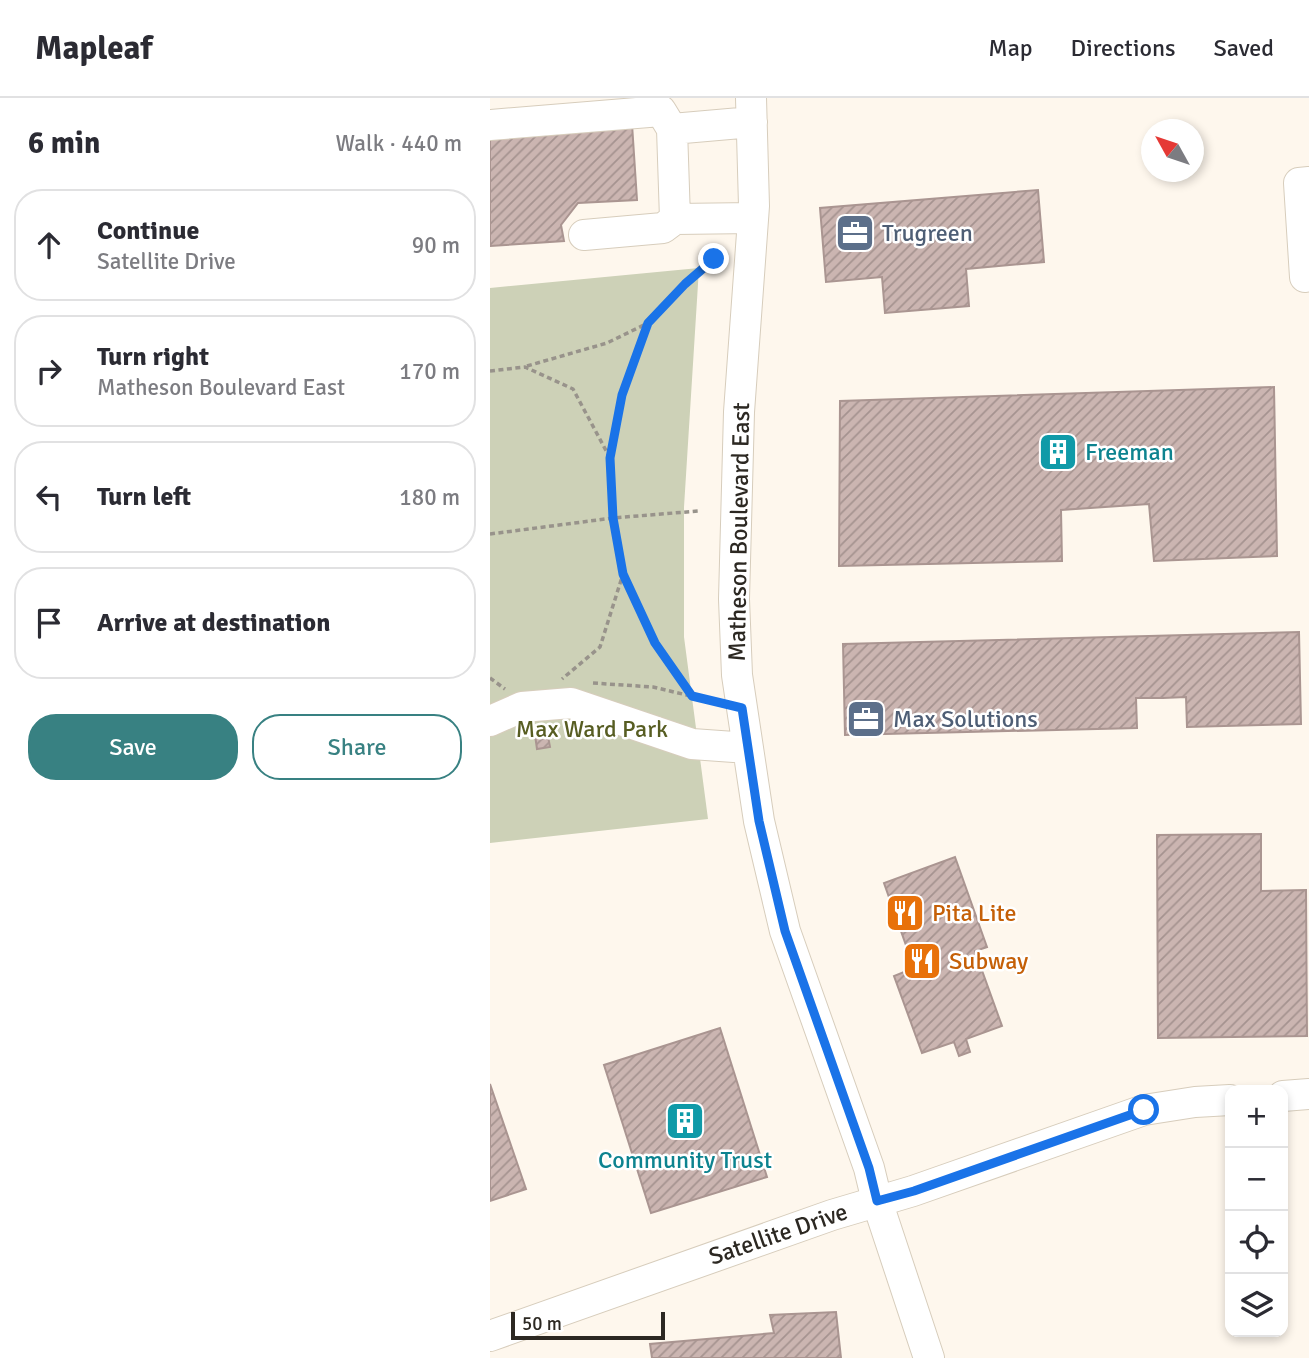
<!DOCTYPE html>
<html lang="en">
<head>
<meta charset="utf-8">
<style>
	:root { --surface:#fff; --page:#f7f7f7; --text:#2b2b33; --muted:#7c7c81; --line:#e1e1e2; --accent:#388182 }
	body { margin:0; font-family:Signika,sans-serif; background:var(--page); color:var(--text) }
	.controls { position:absolute; right:21px; bottom:21px; display:grid; overflow:hidden; border-radius:14px; box-shadow:0 4px 10px #0003 }
	.controls button { width:63px; height:63px; display:grid; place-items:center; padding:0; border:0; border-bottom:2px solid var(--line); background:var(--surface); color:var(--text); font:35px sans-serif }
	.compass { position:absolute; left:651px; top:21px; width:63px; height:63px; border-radius:50%; background:var(--surface); box-shadow:0 4px 10px #0003; rotate:310deg }
	.scale { position:absolute; left:21px; bottom:18px; width:154px; box-sizing:border-box; padding-left:7px; border:4px solid #2c2822; border-top:0; font-size:19px; line-height:24px; white-space:nowrap; color:#2c2822; -webkit-text-stroke:5px #fff; paint-order:stroke }
	.stop { position:absolute; width:21px; height:21px; margin:-16px; border:5px solid #1a73e8; border-radius:50%; background:#fff }
	.stop.end { background:#1a73e8; border-color:#fff; box-shadow:0 2px 7px #0008 }
	.list { margin:0; padding:0; list-style:none }
	h2 { display:flex; justify-content:space-between; align-items:center; height:91px; margin:0; padding:0 28px; font-size:30px }
	h2 small { font-size:23px; font-weight:400; color:var(--muted) }
	.list li { display:grid; grid-template-columns:46px 1fr auto; gap:21px; align-items:center; box-sizing:border-box; height:112px; margin:0 14px 14px; padding:0 14px; border:2px solid var(--line); border-radius:28px }
	.list b { display:block; font-size:26px; white-space:nowrap }
	.list p { margin:0; font-size:23px; white-space:nowrap; color:var(--muted) }
	.list em { font-size:23px; font-style:normal; color:var(--muted) }
	.actions { display:flex; gap:14px; padding:21px 28px }
	.actions a { flex:1; padding:16px 0; border:2px solid var(--accent); border-radius:28px; text-align:center; font-size:24px; color:var(--accent) }
	.actions .main { background:var(--accent); color:#fff }
	.icon { flex:none; width:38px; height:38px; fill:none; stroke:currentColor; stroke-width:2; stroke-linecap:round; stroke-linejoin:round }
	.map { position:relative; flex:none; width:819px; height:1260px; overflow:hidden }
	header { display:flex; align-items:center; gap:42px; box-sizing:border-box; height:98px; padding:0 35px; background:var(--surface); border-bottom:2px solid var(--line) }
	header strong { font-size:33px }
	nav { display:flex; gap:38px; margin-inline-start:auto; font-size:24px }
	main { display:flex }
	aside { flex:1; background:var(--surface) }
	.map>svg:first-child { display:block }
	.park { fill:#cdd1b7 }
	.building { fill:url(#building-hatch); stroke:#aa9591; stroke-width:2 }
	.lines { fill:none; stroke-linecap:round; stroke-linejoin:round }
	.minor-casing { stroke:#d7cdbc; stroke-width:32 }
	.path { stroke:#98938b; stroke-width:3.5; stroke-dasharray:5 3.5; stroke-linecap:butt }
	.minor { stroke:#fff; stroke-width:30 }
	.route { stroke:#1a73e8; stroke-width:9 }
	.labels { text-anchor:middle; dominant-baseline:central; stroke-width:5; stroke-linejoin:round; paint-order:stroke }
	.service-label { font-size:24px; fill:#4e5e75; stroke:#fff; text-anchor:start }
	.culture-label { font-size:24px; fill:#0d838f; stroke:#fff; text-anchor:start }
	.street-label { font-size:24px; fill:#2c2822; stroke:#fff }
	.park-label { font-size:24px; fill:#575d22; stroke:#fff }
	.food-label { font-size:24px; fill:#c56008; stroke:#fff; text-anchor:start }
</style>
</head>
<body>
<header>
<strong>Mapleaf</strong>
<nav><a>Map</a><a>Directions</a><a>Saved</a></nav>
</header>
<main>
<aside>
<h2>6 min<small>Walk · 440 m</small></h2>
<ul class="list">
<li><svg class="icon" aria-label="ahead" viewBox="0 0 24 24"><path d="M12 20V5M6 11l6-6 6 6"/></svg><div><b>Continue</b><p>Satellite Drive</p></div><em>90 m</em></li>
<li><svg class="icon" aria-label="right" viewBox="0 0 24 24"><path d="M7 20v-9h11M14 6l5 5-5 5"/></svg><div><b>Turn right</b><p>Matheson Boulevard East</p></div><em>170 m</em></li>
<li><svg class="icon" aria-label="left" viewBox="0 0 24 24"><path d="M17 20v-9H6M10 6l-5 5 5 5"/></svg><div><b>Turn left</b></div><em>180 m</em></li>
<li><svg class="icon" aria-label="arrive" viewBox="0 0 24 24"><path d="M6 21V4h12l-3 4 3 4H6"/></svg><div><b>Arrive at destination</b></div></li>
</ul>
<div class="actions"><a class="main">Save</a><a>Share</a></div>
</aside>
<div class="map">
<svg width="819" height="1260" viewBox="0 0 819 1260">
	<defs>
		<pattern id="building-hatch" width="6" height="6" patternUnits="userSpaceOnUse" patternTransform="scale(1.75)"><rect width="6" height="6" fill="#cbb5b1"/><path d="M-1 1l2-2M0 6l6-6M5 7l2-2" fill="none" stroke="#a59390"/></pattern>
	</defs>
	<rect width="100%" height="100%" fill="#fef7ed"/>
	<!-- park -->
	<path class="park" d="M209 170 194 409V539L218 721 0 745V190Z"/>
	<!-- building -->
	<path class="building" d="M142 26 147 102 88 105 71 127 74 143 0 148V36Z
		M548 92 554 164 476 171 479 208 395 215 392 179 336 184 330 110Z
		M784 289 787 458 664 463 659 406 571 412 572 463 349 468 350 303Z
		M809 534 811 626 697 629 696 599 673 600H646L647 630 355 637 353 546Z
		M56 628 60 649 47 651 44 630Z
		M771 736V793L816 792 817 938 668 940 667 737Z
		M465 759 497 849 485 853 512 928 476 941 480 954 469 958 464 944 432 955 404 878 424 870 394 785Z
		M230 930 277 1079 161 1115 114 967Z
		M0 986 36 1091 0 1103Z
		M346 1214 351 1260H162L160 1246 284 1235 280 1217Z"/>
	<g class="lines">
		<!-- minor casing -->
		<g class="minor-casing">
			<path id="minor" d="M261 0 264 108 249 314 244 501 247 577 269 723 295 833 379 1070 387 1103 439 1260
				M0 27 171 13 182 31 262 24
				M185 121 263 120
				M94 137 173 130 185 121 182 31
				M815 179 809 85 819 84
				M0 623 32 609 81 605 202 646 258 650
				M793 998 819 996
				M0 1238 342 1117 423 1093 654 1012 705 1004 740 1002"/>
		</g>
		<!-- path -->
		<path class="path" d="M37 268 117 245 158 225 195 186 224 161
			M0 273 35 269 83 291 120 360 123 420 133 476 110 549 72 581
			M120 360 132 297 157 227
			M0 436 123 420 208 413
			M134 478 165 545 202 598
			M0 580 15 591
			M103 585 163 589 226 604"/>
		<!-- minor -->
		<use href="#minor" class="minor"/>
	</g>
	<g class="lines">
		<!-- route -->
		<path class="route" d="M224 161 195 186 158 225 132 297 120 360 123 420 133 476 165 545 202 598 252 610 269 723 295 833 379 1070 387 1103 424 1093 654 1012"/>
	</g>
	<!-- icons -->
	<defs>
		<g id="office-square" transform="scale(2.0125)"><rect x="-9" y="-9" width="18" height="18" rx="4" fill="#5c6f8a" stroke="#fff"/><path d="M-6-3h4V-5.5h4V-3h4V5H-6ZM-1-4.5V-3h2v-1.5ZM-6 0V1H6V0Z" fill="#fff"/></g>
		<g id="building-square" transform="scale(2.0125)"><rect x="-9" y="-9" width="18" height="18" rx="4" fill="#0f9aa8" stroke="#fff"/><path d="M-4-6H4V6H1V3H-1V6H-4ZM-2.5-4.3h1.7v1.8h-1.7ZM.8-4.3h1.7v1.8H.8ZM-2.5-1h1.7V.8h-1.7ZM.8-1h1.7V.8H.8Z" fill="#fff"/></g>
		<g id="restaurant-square" transform="scale(2.0125)"><rect x="-9" y="-9" width="18" height="18" rx="4" fill="#e8710a" stroke="#fff"/><path d="M-5-6h1v4h1v-4h1v4h1v-4h1v5L-1.5 .5V6h-2V.5L-5-1ZM5-6V6H3V1.5H1.5Q1.5-4 5-6Z" fill="#fff"/></g>
	</defs>
	<g fill-rule="evenodd">
		<use href="#office-square" x="365" y="135"/>
		<use href="#building-square" x="568" y="354"/>
		<use href="#office-square" x="376" y="621"/>
		<use href="#restaurant-square" x="415" y="815"/>
		<use href="#restaurant-square" x="432" y="863"/>
		<use href="#building-square" x="195" y="1023"/>
	</g>
	<g class="labels">
		<!-- service labels -->
		<g class="service-label">
			<text x="392" y="135">Trugreen</text>
			<text x="403" y="621">Max Solutions</text>
		</g>
		<!-- culture labels -->
		<g class="culture-label">
			<text x="595" y="354">Freeman</text>
			<text x="195" y="1062" text-anchor="middle">Community Trust</text>
		</g>
		<!-- street labels -->
		<g class="street-label">
			<text transform="translate(249 434) rotate(-89)">Matheson Boulevard East</text>
			<text transform="translate(288 1136) rotate(-19)">Satellite Drive</text>
		</g>
		<!-- park labels -->
		<g class="park-label">
			<text x="102" y="631">Max Ward Park</text>
		</g>
		<!-- food labels -->
		<g class="food-label">
			<text x="442" y="815">Pita Lite</text>
			<text x="459" y="863">Subway</text>
		</g>
	</g>
</svg>
<div class="controls">
<button>+</button>
<button>−</button>
<button><svg class="icon" aria-label="locate" viewBox="0 0 24 24"><circle cx="12" cy="12" r="6"/><path d="M12 2v4M12 18v4M2 12h4M18 12h4"/></svg></button>
<button><svg class="icon" aria-label="layers" viewBox="0 0 24 24"><path d="M12 4l9 5-9 5-9-5zM3 14l9 5 9-5"/></svg></button>
</div>
<svg class="compass" viewBox="-18 -18 36 36"><path d="M0-13l5 13h-10z" fill="#e53935"/><path d="M0 13l5-13h-10z" fill="#7c7c81"/></svg>
<div class="scale">50 m</div>
<div class="stop" style="left:654px;top:1012px"></div>
<div class="stop end" style="left:224px;top:161px"></div>
</div>
</main>
</body>
</html>
